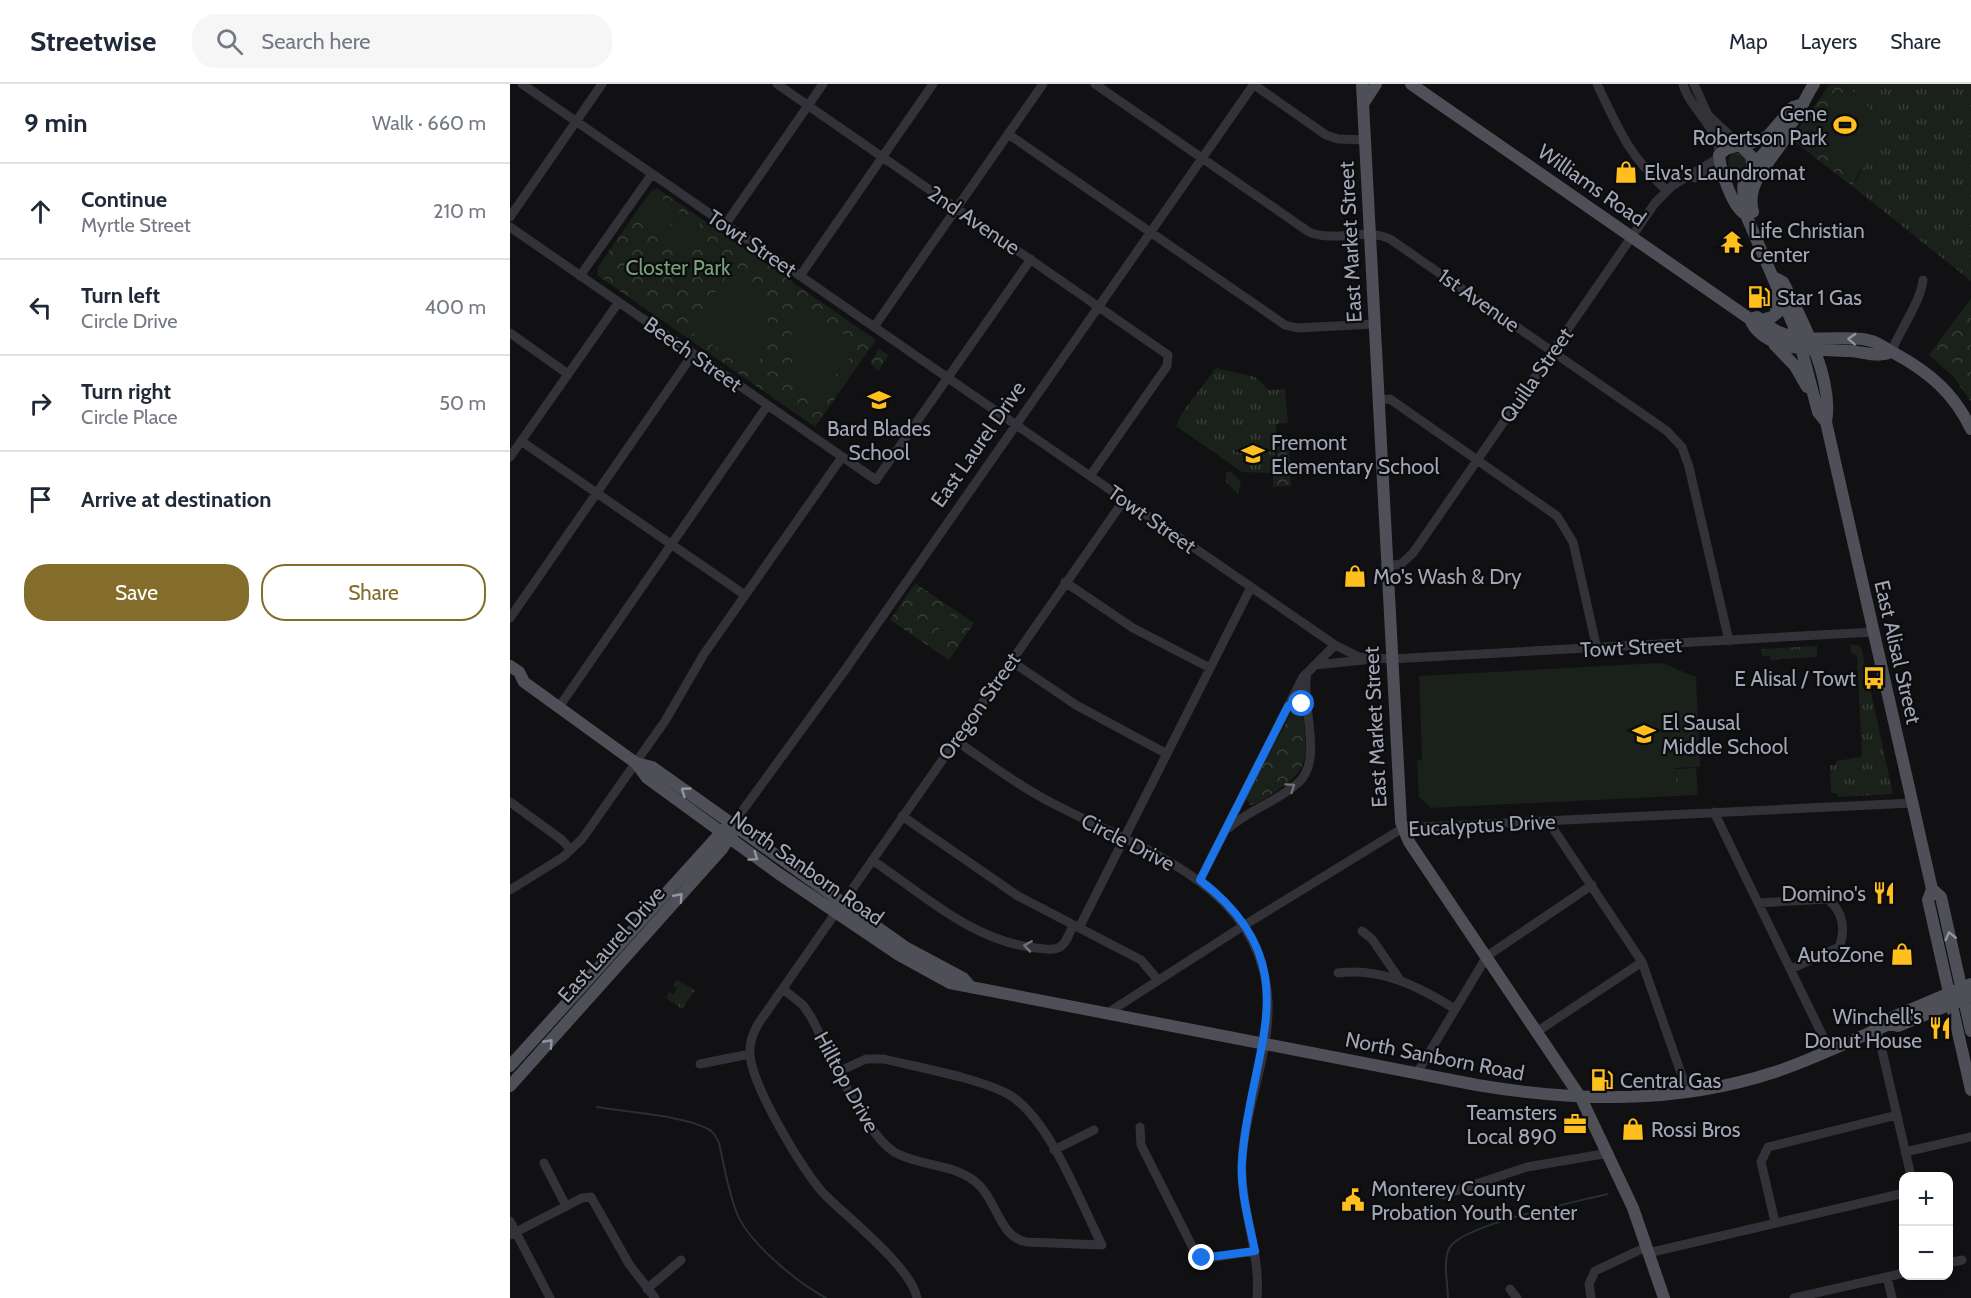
<!DOCTYPE html>
<html lang="en">
<head>
<meta charset="utf-8">
<style>
	:root { --surface:#fff; --page:#f6f6f7; --text:#1f2937; --muted:#747a83; --line:#e0e1e3; --accent:#846c2b }
	body { margin:0; font-family:Cabin,sans-serif; background:var(--page); color:var(--text) }
	.controls { position:absolute; right:18px; bottom:18px; display:grid; overflow:hidden; border-radius:12px; box-shadow:0 3px 9px #0003 }
	.controls button { width:54px; height:54px; display:grid; place-items:center; padding:0; border:0; border-bottom:2px solid var(--line); background:var(--surface); color:var(--text); font:30px sans-serif }
	.stop { position:absolute; width:18px; height:18px; margin:-14px; border:4px solid #1a73e8; border-radius:50%; background:#fff }
	.stop.end { background:#1a73e8; border-color:#fff; box-shadow:0 2px 6px #0008 }
	.list { margin:0; padding:0; list-style:none }
	h2 { display:flex; justify-content:space-between; align-items:center; height:78px; margin:0; padding:0 24px; font-size:26px }
	h2 small { font-size:20px; font-weight:400; color:var(--muted) }
	.list li { display:grid; grid-template-columns:39px 1fr auto; gap:18px; align-items:center; box-sizing:border-box; height:96px; padding:0 24px; border-top:2px solid var(--line) }
	.list b { display:block; font-size:22px; white-space:nowrap }
	.list p { margin:0; font-size:20px; white-space:nowrap; color:var(--muted) }
	.list em { font-size:20px; font-style:normal; color:var(--muted) }
	.actions { display:flex; gap:12px; padding:18px 24px }
	.actions a { flex:1; padding:14px 0; border:2px solid var(--accent); border-radius:24px; text-align:center; font-size:21px; color:var(--accent) }
	.actions .main { background:var(--accent); color:#fff }
	.icon { flex:none; width:33px; height:33px; fill:none; stroke:currentColor; stroke-width:2; stroke-linecap:round; stroke-linejoin:round }
	.map { position:relative; flex:none; width:1461px; height:1214px; overflow:hidden }
	header { display:flex; align-items:center; gap:36px; box-sizing:border-box; height:84px; padding:0 30px; background:var(--surface); border-bottom:2px solid var(--line) }
	header strong { font-size:28px }
	nav { display:flex; gap:33px; margin-inline-start:auto; font-size:21px }
	.search { width:420px; height:54px; background:var(--page); display:flex; align-items:center; gap:15px; box-sizing:border-box; padding:0 21px; border-radius:24px; color:var(--muted); font-size:22px }
	main { display:flex }
	aside { flex:1; background:var(--surface) }
	.map>svg:first-child { display:block }
	.grass { fill:url(#grass-tufts) }
	.forest { fill:url(#forest-crowns) }
	.pitch { fill:#19211a }
	.lines { fill:none; stroke-linecap:round; stroke-linejoin:round }
	.stream { stroke:#272f37; stroke-width:2 }
	.minor { stroke:#323238; stroke-width:9 }
	.major { stroke:#4e4f57; stroke-width:12 }
	.oneway { stroke:#9095a2 }
	.oneway2 { stroke:#6f727d }
	.route { stroke:#1a73e8; stroke-width:8 }
	.labels { text-anchor:middle; dominant-baseline:central; stroke-width:4.5; stroke-linejoin:round; paint-order:stroke }
	.poi-label { font-size:21px; fill:#a1a6b5; stroke:#0c0c0e; text-anchor:start }
	.street-label { font-size:21px; fill:#a1a6b5; stroke:#0c0c0e }
	.park-label { font-size:21px; fill:#76a17b; stroke:#0c0c0e }
</style>
</head>
<body>
<header>
<strong>Streetwise</strong>
<div class="search"><svg class="icon" aria-label="search" viewBox="0 0 24 24"><circle cx="10" cy="10" r="6"/><path d="M15 15l6 6"/></svg>Search here</div>
<nav><a>Map</a><a>Layers</a><a>Share</a></nav>
</header>
<main>
<aside>
<h2>9 min<small>Walk · 660 m</small></h2>
<ul class="list">
<li><svg class="icon" aria-label="ahead" viewBox="0 0 24 24"><path d="M12 20V5M6 11l6-6 6 6"/></svg><div><b>Continue</b><p>Myrtle Street</p></div><em>210 m</em></li>
<li><svg class="icon" aria-label="left" viewBox="0 0 24 24"><path d="M17 20v-9H6M10 6l-5 5 5 5"/></svg><div><b>Turn left</b><p>Circle Drive</p></div><em>400 m</em></li>
<li><svg class="icon" aria-label="right" viewBox="0 0 24 24"><path d="M7 20v-9h11M14 6l5 5-5 5"/></svg><div><b>Turn right</b><p>Circle Place</p></div><em>50 m</em></li>
<li><svg class="icon" aria-label="arrive" viewBox="0 0 24 24"><path d="M6 21V4h12l-3 4 3 4H6"/></svg><div><b>Arrive at destination</b></div></li>
</ul>
<div class="actions"><a class="main">Save</a><a>Share</a></div>
</aside>
<div class="map">
<svg width="1461" height="1214" viewBox="0 0 1461 1214">
	<defs>
		<pattern id="grass-tufts" width="24" height="20" patternUnits="userSpaceOnUse" patternTransform="scale(1.5)"><rect width="24" height="20" fill="#19211a"/><path d="M3 7l-1-3M5 7V3M7 7l1-3M15 17l-1-3M17 17v-4M19 17l1-3" fill="none" stroke="#373e39"/></pattern>
		<pattern id="forest-crowns" width="20" height="18" patternUnits="userSpaceOnUse" patternTransform="scale(1.5)"><rect width="20" height="18" fill="#19211a"/><path d="M2 6a3 3 0 1 1 6 0M12 15a3 3 0 1 1 6 0" fill="none" stroke="#373e39"/></pattern>
	</defs>
	<rect width="100%" height="100%" fill="#111113"/>
	<!-- grass -->
	<path class="grass" d="M1328 0H1461V197L1342 102 1358 76 1365 50 1358 23 1340 5Z
		M1218 78a9 9 0 1 1 18 0a9 9 0 1 1-18 0Z
		M706 284 745 293 759 306 775 305 778 339 766 340V385L761 389 732 388 666 342 672 329Z
		M1340 560 1351 562 1383 710 1328 713 1326 709H1321L1320 681H1326V677L1352 673 1347 573 1341 568Z
		M1307 562V573L1260 576V572H1252L1251 565Z
		M167 896 185 906 172 925 156 914 159 908 163 910 167 905 163 901Z"/>
	<!-- forest -->
	<path class="forest" d="M1320 0C1333 0 1343 6 1352 17 1381 50 1356 72 1342 102L1281 55Z
		M147 104 366 256 305 343 87 191 88 183 140 108Z
		M1461 214V318L1444 293 1419 271Z
		M369 265 379 271 368 287 360 279Z
		M779 362 781 402 763 403V389L768 384 767 363Z
		M720 387 731 397 728 410 716 398V389Z
		M405 499 464 539 439 576 380 536Z
		M786 620 790 621 793 626C795 668 805 683 765 708 757 713 749 720 740 721L736 714Z
		M1186 684 1187 700 1166 701 1165 685Z"/>
	<!-- pitch -->
	<path class="pitch" d="M1337 4C1368 17 1374 63 1351 86L1305 58 1303 47Z
		M147 111 170 127 152 153 129 137Z
		M171 128 190 140 174 163 156 150Z
		M224 182C260 209 269 251 242 287L183 248 182 241Z
		M292 226 346 257 347 265 307 313C278 292 272 256 292 226Z
		M436 529 450 536 441 555 427 548Z
		M1149 579C1162 580 1172 590 1186 592L1190 683 1165 684 1166 700H1187L1188 711 921 724 909 713 907 676 912 675 909 592Z"/>
	<g class="lines">
		<!-- stream -->
		<path class="stream" d="M87 1023C115 1028 176 1032 198 1045 204 1048 206 1053 209 1059 214 1081 218 1106 226 1127 237 1158 288 1199 316 1214
			M938 1214C938 1200 932 1176 940 1163 955 1140 1067 1118 1097 1110"/>
		<!-- minor -->
		<path class="minor" d="M12 0 825 561 849 573 881 575 1364 548
			M267 0 658 271 657 282 580 392
			M585 0 799 148C824 159 854 143 880 155L1157 347 1172 363 1179 383 1219 557
			M743 0 816 51 828 55 855 56
			M1087 0C1109 46 1118 70 1156 106
			M1173 0C1180 26 1210 44 1209 71
			M1184 0 1198 31 1230 61
			M498 50 775 241 787 244 864 240
			M1185 94 1211 87
			M0 133 92 0
			M215 141 313 0
			M0 143 366 396 521 175
			M70 192 142 90
			M290 192 423 0
			M364 243 533 0
			M0 249 58 290
			M1381 268C1390 246 1411 217 1413 196
			M868 316 880 315 1047 432 1063 458 1087 565
			M11 357 235 511
			M0 373 108 219
			M876 482 891 480 903 469 1145 119 1162 102 1210 73
			M555 498 623 544 700 584
			M0 534 183 270
			M501 577 566 621 657 670
			M805 581 854 576
			M49 623 257 322
			M445 656C477 678 509 702 544 720 631 766 753 800 758 918 760 972 734 1025 732 1079 730 1124 751 1168 747 1214
			M0 718 52 756 61 766
			M1204 728 1320 967
			M392 732 508 812 631 876 647 895
			M1038 737 1132 878 1178 1009
			M222 741 335 586 744 0
			M719 744C740 725 769 717 789 698 814 675 790 619 797 589
			M362 776C413 810 462 857 526 864 532 864 542 867 548 864 556 861 560 848 563 841
			M690 796 793 593 825 561
			M0 806 53 773 72 755 155 637 194 570 332 373
			M1248 819 1318 815C1333 828 1336 845 1329 863L1281 885
			M569 844 741 503
			M852 847 862 855 890 896
			M828 889C871 883 910 903 945 925
			M273 905 293 921 301 933C319 966 356 1055 388 1070 414 1083 448 1080 469 1101 487 1118 490 1154 517 1158L592 1161C570 1118 539 1033 498 1010 465 993 410 984 374 975H356L330 987
			M596 930 733 842 893 744 1402 719
			M1367 945 1401 1092
			M1028 947 1132 878
			M190 980 240 970
			M907 989 977 872 1082 801
			M630 1043 631 1061 685 1168 690 1173 698 1174 745 1167
			M544 1066 584 1046
			M1395 1068 1461 1053
			M34 1079 56 1122
			M933 1111 1017 1083 1099 1069
			M0 1137 40 1214
			M1265 1138 1251 1078 1258 1063 1387 1031
			M0 1151 72 1114 81 1113 119 1180 145 1214
			M1138 1169 1394 1109
			M1438 1179 1452 1176
			M1377 1193 1382 1214
			M137 1205 171 1176
			M1000 1205 1007 1214
			M407 1214C402 1184 337 1133 314 1110 293 1088 241 1000 240 970 239 960 243 949 248 940L614 416
			M1081 1214 1079 1200 1085 1187 1136 1163
			M1284 1214 1394 1189"/>
		<!-- major -->
		<path class="major" d="M852 0 891 738 899 758 1071 1014 1123 1124 1154 1214
			M901 0 1240 235C1254 270 1311 265 1340 267 1354 268 1369 274 1381 268
			M1304 0C1295 13 1290 29 1281 40 1265 59 1243 76 1234 99 1230 111 1240 121 1236 131L1288 252 1308 328 1316 338 1422 805 1418 816 1461 1006
			M853 20 866 0
			M1232 62 1257 53 1283 23 1290 21
			M1243 128C1235 100 1260 78 1274 56
			M1235 130C1222 123 1210 85 1209 71L1216 65 1230 61 1241 72 1243 84
			M1265 194 1273 198C1292 236 1324 295 1316 338
			M1240 235 1247 233C1254 238 1261 245 1269 248 1295 259 1325 252 1352 255 1371 258 1370 262 1384 269 1419 288 1444 309 1461 345
			M1251 236 1262 233 1267 229 1264 213
			M1264 260 1285 282 1297 303
			M0 582 9 588 14 598 126 679 137 694 269 790 389 871 440 899 967 1001C1068 1018 1167 1020 1265 988 1304 975 1341 957 1379 940L1388 942 1461 912
			M126 679 142 683 395 863 453 894 459 901
			M1422 805 1431 813 1461 947
			M1379 940 1383 933 1461 900
			M0 982 215 744
			M0 1002 212 765 222 749"/>
	</g>
	<!-- one-way arrows -->
	<defs><path id="oneway-chevron" d="M-2-3.5L2.5 0L-2 3.5" fill="none" stroke-width="1.6" stroke-linecap="round" stroke-linejoin="round" transform="scale(1.5)"/></defs>
	<g class="oneway">
		<use href="#oneway-chevron" transform="translate(1342 255) rotate(-177)"/>
		<use href="#oneway-chevron" transform="translate(175 707) rotate(-144)"/>
		<use href="#oneway-chevron" transform="translate(244 773) rotate(35)"/>
		<use href="#oneway-chevron" transform="translate(169 813) rotate(-48)"/>
		<use href="#oneway-chevron" transform="translate(1440 852) rotate(-103)"/>
		<use href="#oneway-chevron" transform="translate(39 959) rotate(-48)"/>
	</g>
	<g class="oneway2">
		<use href="#oneway-chevron" transform="translate(781 703) rotate(-34)"/>
		<use href="#oneway-chevron" transform="translate(518 862) rotate(-171)"/>
	</g>
	<g class="lines">
		<!-- route -->
		<path class="route" d="M692 1174 745 1167C739 1138 730 1106 732 1077 739 966 804 883 690 796L778 622 784 618 792 620"/>
	</g>
	<!-- icons -->
	<defs>
		<g id="stadium-bare" transform="scale(1.8)"><path d="M0-5a6.5 5 0 1 0 0 10a6.5 5 0 1 0 0-10ZM-3.5-1.8h7v3.6h-7Z" fill="#ffbf1d" stroke="#0c0c0e" stroke-width="2.5" paint-order="stroke"/></g>
		<g id="shop-bare" transform="scale(1.8)"><path d="M-5-2.5h2.3a2.7 3.5 0 0 1 5.4 0H5L5.5 6h-11ZM-1.5-2.5h3a1.5 2.3 0 0 0-3 0Z" fill="#ffbf1d" stroke="#0c0c0e" stroke-width="2.5" paint-order="stroke"/></g>
		<g id="temple-bare" transform="scale(1.8)"><path d="M0-6L5-2H3V0L6.5 2.5H4V6H1.5V3h-3V6H-4V2.5H-6.5L-3 0V-2H-5Z" fill="#ffbf1d" stroke="#0c0c0e" stroke-width="2.5" paint-order="stroke"/></g>
		<g id="fuel-bare" transform="scale(1.8)"><path d="M-5.5-6h7V0h2V4h1.3V-2.5L3-4.5l.8-.8L6-3V5H2.5V1h-1V6h-7ZM-4.2-4.7v3.2H.2V-4.7Z" fill="#ffbf1d" stroke="#0c0c0e" stroke-width="2.5" paint-order="stroke"/></g>
		<g id="school-bare" transform="scale(1.8)"><path d="M0-5L7-2L0 1L-7-2ZM-4 1L0 2.5L4 1V4Q0 6-4 4Z" fill="#ffbf1d" stroke="#0c0c0e" stroke-width="2.5" paint-order="stroke"/></g>
		<g id="bus-bare" transform="scale(1.8)"><path d="M-5-6H5V4H4V6H2V4H-2V6H-4V4H-5ZM-3.5-4V0h7V-4ZM-3.5 1.2v1.5H-2V1.2ZM2 1.2v1.5H3.5V1.2Z" fill="#ffbf1d" stroke="#0c0c0e" stroke-width="2.5" paint-order="stroke"/></g>
		<g id="restaurant-bare" transform="scale(1.8)"><path d="M-5-6h1v4h1v-4h1v4h1v-4h1v5L-1.5 .5V6h-2V.5L-5-1ZM5-6V6H3V1.5H1.5Q1.5-4 5-6Z" fill="#ffbf1d" stroke="#0c0c0e" stroke-width="2.5" paint-order="stroke"/></g>
		<g id="office-bare" transform="scale(1.8)"><path d="M-6-3h4V-5.5h4V-3h4V5H-6ZM-1-4.5V-3h2v-1.5ZM-6 0V1H6V0Z" fill="#ffbf1d" stroke="#0c0c0e" stroke-width="2.5" paint-order="stroke"/></g>
		<g id="civic-bare" transform="scale(1.8)"><path d="M-.6-6.5H3V-4.5H.6V-3L4-1V1h2V6H-6V1h2V-1L-.6-3ZM-1.2 2.5V6h2.4V2.5Z" fill="#ffbf1d" stroke="#0c0c0e" stroke-width="2.5" paint-order="stroke"/></g>
	</defs>
	<g fill-rule="evenodd">
		<use href="#stadium-bare" x="1335" y="41"/>
		<use href="#shop-bare" x="1116" y="88"/>
		<use href="#temple-bare" x="1222" y="158"/>
		<use href="#fuel-bare" x="1249" y="213"/>
		<use href="#school-bare" x="369" y="316"/>
		<use href="#school-bare" x="743" y="370"/>
		<use href="#shop-bare" x="845" y="492"/>
		<use href="#bus-bare" x="1364" y="594"/>
		<use href="#school-bare" x="1134" y="650"/>
		<use href="#restaurant-bare" x="1374" y="809"/>
		<use href="#shop-bare" x="1392" y="870"/>
		<use href="#restaurant-bare" x="1430" y="944"/>
		<use href="#fuel-bare" x="1092" y="996"/>
		<use href="#office-bare" x="1065" y="1040"/>
		<use href="#shop-bare" x="1123" y="1045"/>
		<use href="#civic-bare" x="843" y="1116"/>
	</g>
	<g class="labels">
		<!-- poi labels -->
		<g class="poi-label">
			<text x="1317" y="29" text-anchor="end">Gene<tspan x="1317" dy="24">Robertson Park</tspan></text>
			<text x="1134" y="88">Elva's Laundromat</text>
			<text x="1240" y="146">Life Christian<tspan x="1240" dy="24">Center</tspan></text>
			<text x="1267" y="213">Star 1 Gas</text>
			<text x="369" y="344" text-anchor="middle">Bard Blades<tspan x="369" dy="24">School</tspan></text>
			<text x="761" y="358">Fremont<tspan x="761" dy="24">Elementary School</tspan></text>
			<text x="863" y="492">Mo's Wash &amp; Dry</text>
			<text x="1346" y="594" text-anchor="end">E Alisal / Towt</text>
			<text x="1152" y="638">El Sausal<tspan x="1152" dy="24">Middle School</tspan></text>
			<text x="1356" y="809" text-anchor="end">Domino's</text>
			<text x="1374" y="870" text-anchor="end">AutoZone</text>
			<text x="1412" y="932" text-anchor="end">Winchell's<tspan x="1412" dy="24">Donut House</tspan></text>
			<text x="1110" y="996">Central Gas</text>
			<text x="1047" y="1028" text-anchor="end">Teamsters<tspan x="1047" dy="24">Local 890</tspan></text>
			<text x="1141" y="1045">Rossi Bros</text>
			<text x="861" y="1104">Monterey County<tspan x="861" dy="24">Probation Youth Center</tspan></text>
		</g>
		<!-- street labels -->
		<g class="street-label">
			<text transform="translate(1082 101) rotate(35)">Williams Road</text>
			<text transform="translate(464 136) rotate(34)">2nd Avenue</text>
			<text transform="translate(840 158) rotate(-93)">East Market Street</text>
			<text transform="translate(242 159) rotate(34)">Towt Street</text>
			<text transform="translate(969 216) rotate(35)">1st Avenue</text>
			<text transform="translate(183 270) rotate(35)">Beech Street</text>
			<text transform="translate(1026 291) rotate(-55)">Quilla Street</text>
			<text transform="translate(468 360) rotate(-55)">East Laurel Drive</text>
			<text transform="translate(642 435) rotate(35)">Towt Street</text>
			<text transform="translate(1121 563) rotate(-3)">Towt Street</text>
			<text transform="translate(1388 568) rotate(77)">East Alisal Street</text>
			<text transform="translate(469 622) rotate(-55)">Oregon Street</text>
			<text transform="translate(865 643) rotate(-93)">East Market Street</text>
			<text transform="translate(972 741) rotate(-3)">Eucalyptus Drive</text>
			<text transform="translate(618 758) rotate(27)">Circle Drive</text>
			<text transform="translate(297 784) rotate(35)">North Sanborn Road</text>
			<text transform="translate(101 860) rotate(-48)">East Laurel Drive</text>
			<text transform="translate(925 972) rotate(11)">North Sanborn Road</text>
			<text transform="translate(337 998) rotate(61)">Hilltop Drive</text>
		</g>
		<!-- park labels -->
		<g class="park-label">
			<text x="168" y="183">Closter Park</text>
		</g>
	</g>
</svg>
<div class="controls">
<button>+</button>
<button>−</button>
</div>
<div class="stop" style="left:792px;top:620px"></div>
<div class="stop end" style="left:692px;top:1174px"></div>
</div>
</main>
</body>
</html>
